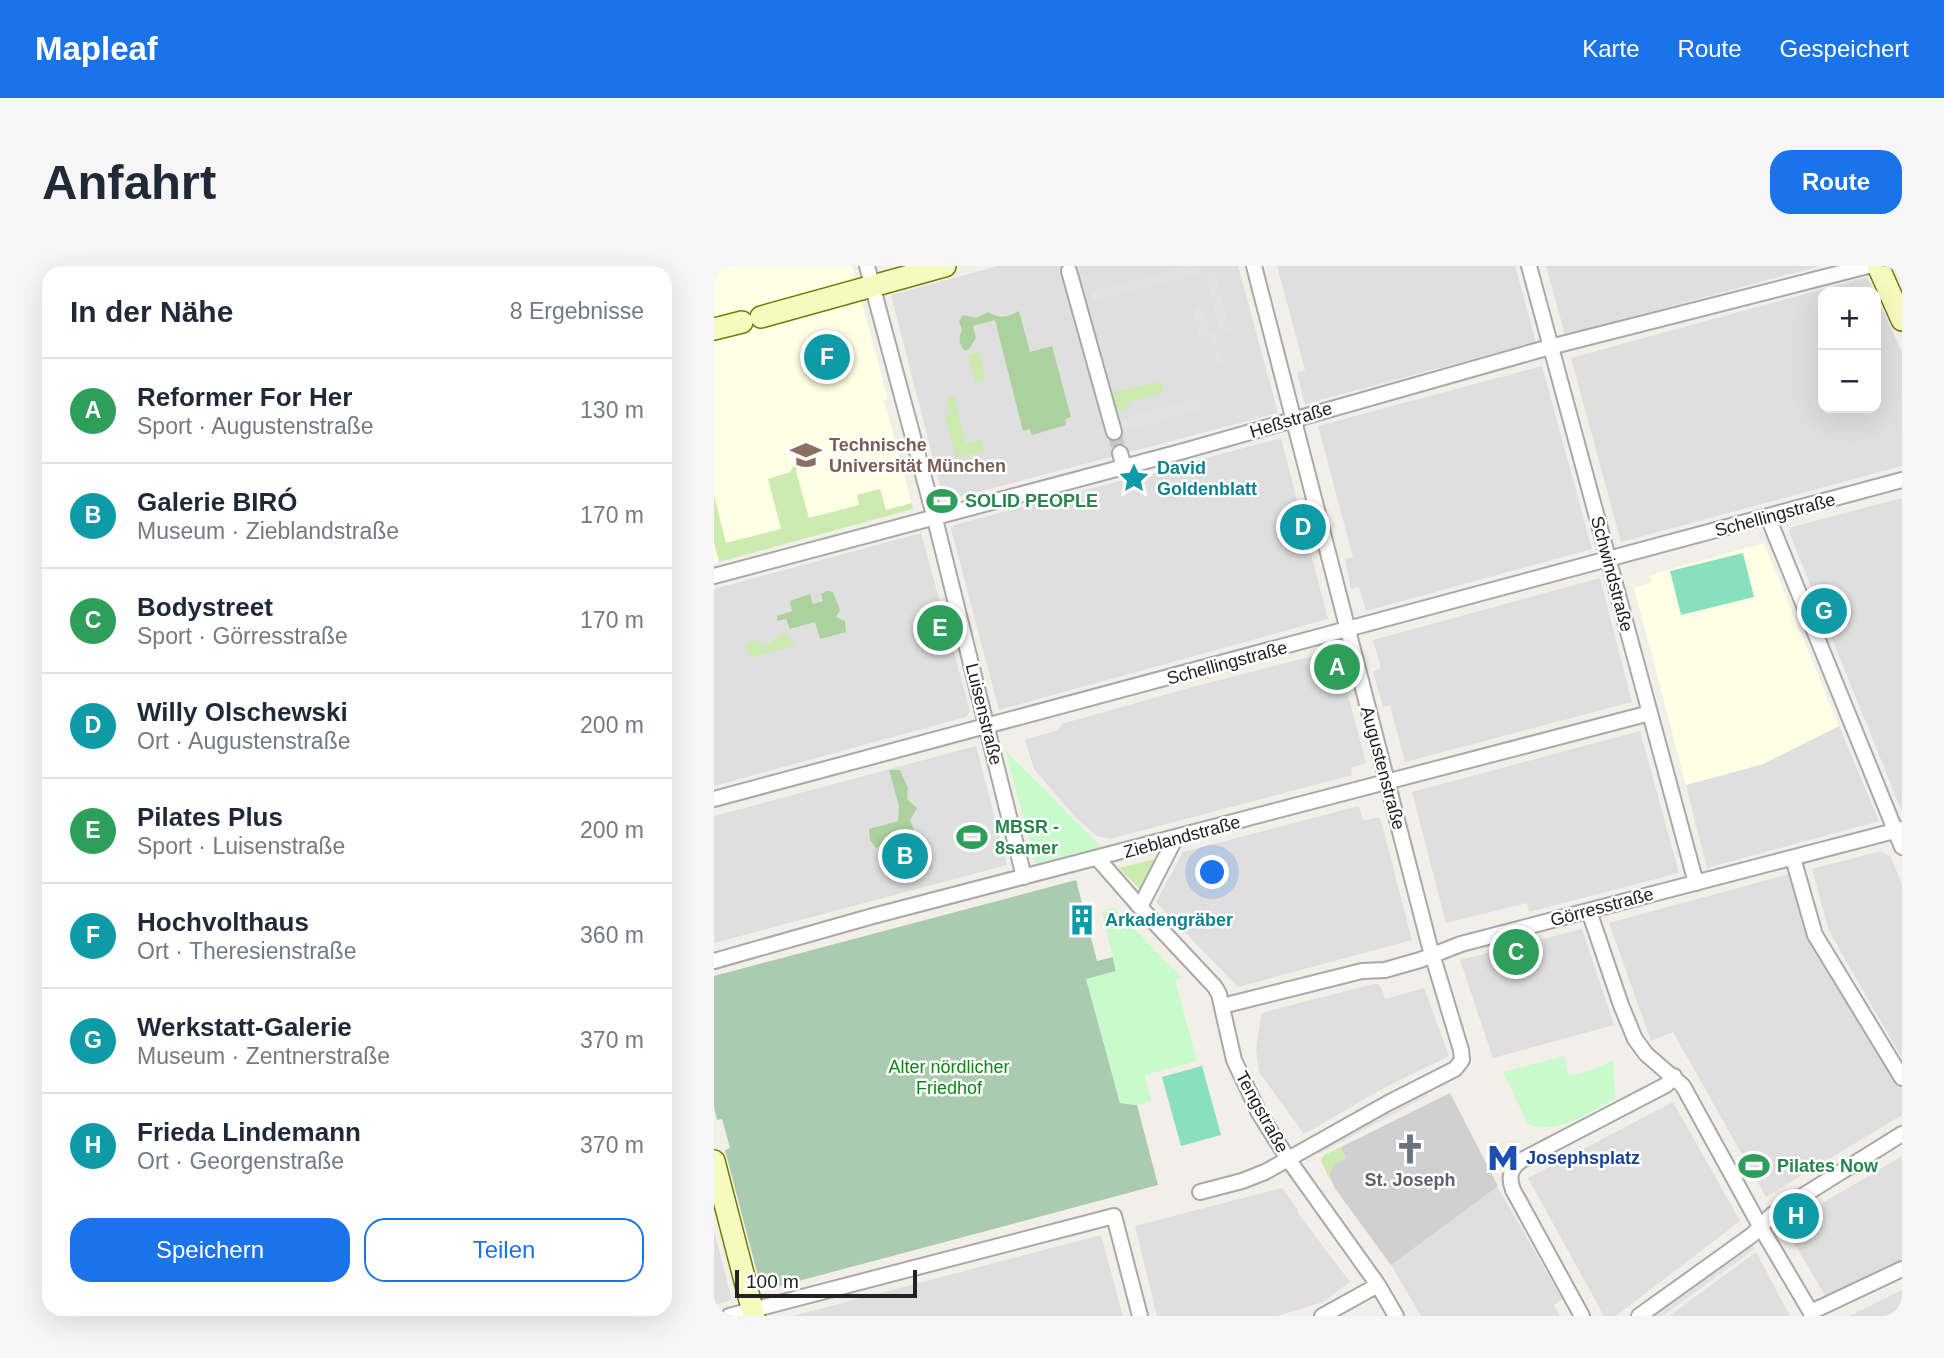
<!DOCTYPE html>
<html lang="de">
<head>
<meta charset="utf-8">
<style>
	:root { --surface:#fff; --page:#f6f6f7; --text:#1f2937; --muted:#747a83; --line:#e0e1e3; --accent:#1a73e8 }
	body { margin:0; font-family:Helvetica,sans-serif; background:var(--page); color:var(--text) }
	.controls { position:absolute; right:21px; top:21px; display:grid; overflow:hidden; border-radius:14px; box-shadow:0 7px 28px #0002 }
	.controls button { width:63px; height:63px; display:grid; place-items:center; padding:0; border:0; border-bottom:2px solid var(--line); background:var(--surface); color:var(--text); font:35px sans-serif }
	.scale { position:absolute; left:21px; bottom:18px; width:182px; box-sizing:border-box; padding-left:7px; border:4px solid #222; border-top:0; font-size:19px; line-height:24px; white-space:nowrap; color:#222; -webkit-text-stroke:5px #fff; paint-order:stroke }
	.you { position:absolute; left:499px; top:607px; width:24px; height:24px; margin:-18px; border:5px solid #fff; border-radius:50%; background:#1a73e8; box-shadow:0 0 0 10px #1a73e833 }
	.badge { display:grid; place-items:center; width:46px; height:46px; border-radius:50%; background:var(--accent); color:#fff; font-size:23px; font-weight:700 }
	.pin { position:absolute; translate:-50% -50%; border:4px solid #fff; box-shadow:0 2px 7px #0006 }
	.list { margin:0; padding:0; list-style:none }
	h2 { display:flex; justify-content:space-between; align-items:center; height:91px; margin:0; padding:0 28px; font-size:30px }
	h2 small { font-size:23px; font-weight:400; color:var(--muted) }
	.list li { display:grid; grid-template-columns:46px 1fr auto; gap:21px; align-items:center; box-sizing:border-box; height:105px; padding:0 28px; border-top:2px solid var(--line) }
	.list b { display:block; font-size:26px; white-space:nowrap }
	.list p { margin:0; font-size:23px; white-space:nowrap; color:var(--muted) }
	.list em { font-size:23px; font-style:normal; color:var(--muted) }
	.actions { display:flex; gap:14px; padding:21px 28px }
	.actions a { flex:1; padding:16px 0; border:2px solid var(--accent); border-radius:21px; text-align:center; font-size:24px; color:var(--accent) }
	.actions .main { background:var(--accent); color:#fff }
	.map { position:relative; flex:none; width:1188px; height:1050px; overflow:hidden; border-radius:21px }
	header { display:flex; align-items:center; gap:42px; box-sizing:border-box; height:98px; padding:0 35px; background:var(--accent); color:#fff }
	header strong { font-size:33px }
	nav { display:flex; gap:38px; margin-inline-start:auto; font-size:24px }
	.intro { display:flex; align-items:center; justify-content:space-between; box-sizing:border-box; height:168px; padding:0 42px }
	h1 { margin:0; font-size:49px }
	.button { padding:18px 32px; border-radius:21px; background:var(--accent); color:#fff; font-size:24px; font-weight:700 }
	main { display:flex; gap:42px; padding:0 42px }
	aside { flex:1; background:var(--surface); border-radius:21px; box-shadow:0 7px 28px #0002 }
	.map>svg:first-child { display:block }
	.residential { fill:#e0dfdf }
	.education { fill:#ffffe5 }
	.religious { fill:#d0d0d0 }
	.grass { fill:#cdebb0 }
	.forest { fill:#add19e }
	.cemetery { fill:#aacbaf }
	.park { fill:#c8facc }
	.pitch { fill:#88e0be }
	.parking { fill:#e2e2e2 }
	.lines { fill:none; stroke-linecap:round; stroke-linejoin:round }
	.street-tunnel { stroke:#c8c6c1; stroke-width:14; stroke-dasharray:14 7; stroke-linecap:butt }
	.street-casing { stroke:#a9a9a9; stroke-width:18 }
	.secondary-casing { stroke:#707d05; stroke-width:24 }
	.street { stroke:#fff; stroke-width:14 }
	.secondary { stroke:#f7fabf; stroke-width:21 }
	.labels { text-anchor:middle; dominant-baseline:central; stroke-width:5; stroke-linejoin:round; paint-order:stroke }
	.street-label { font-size:18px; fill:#222; stroke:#fff }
	.education-label { font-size:18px; font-weight:bold; fill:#785e54; stroke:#fff; text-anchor:start }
	.culture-label { font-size:18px; font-weight:bold; fill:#0d838f; stroke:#fff; text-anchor:start }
	.leisure-label { font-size:18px; font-weight:bold; fill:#27864d; stroke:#fff; text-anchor:start }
	.park-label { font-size:18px; fill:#0c8416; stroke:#fff }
	.transit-label { font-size:18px; font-weight:bold; fill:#164399; stroke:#fff; text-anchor:start }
	.worship-label { font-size:18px; font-weight:bold; fill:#5b616d; stroke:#fff }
</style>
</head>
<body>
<header>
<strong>Mapleaf</strong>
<nav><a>Karte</a><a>Route</a><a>Gespeichert</a></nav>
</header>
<div class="intro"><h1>Anfahrt</h1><a class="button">Route</a></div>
<main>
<aside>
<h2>In der Nähe<small>8 Ergebnisse</small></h2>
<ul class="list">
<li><span class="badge" style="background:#2e9e5b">A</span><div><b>Reformer For Her</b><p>Sport · Augustenstraße</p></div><em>130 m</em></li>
<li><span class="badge" style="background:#0f9aa8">B</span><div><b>Galerie BIRÓ</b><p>Museum · Zieblandstraße</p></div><em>170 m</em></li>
<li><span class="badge" style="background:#2e9e5b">C</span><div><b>Bodystreet</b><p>Sport · Görresstraße</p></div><em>170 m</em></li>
<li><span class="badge" style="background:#0f9aa8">D</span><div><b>Willy Olschewski</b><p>Ort · Augustenstraße</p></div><em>200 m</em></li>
<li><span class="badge" style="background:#2e9e5b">E</span><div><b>Pilates Plus</b><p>Sport · Luisenstraße</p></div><em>200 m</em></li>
<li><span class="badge" style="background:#0f9aa8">F</span><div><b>Hochvolthaus</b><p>Ort · Theresienstraße</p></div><em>360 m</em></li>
<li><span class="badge" style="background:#0f9aa8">G</span><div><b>Werkstatt-Galerie</b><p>Museum · Zentnerstraße</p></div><em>370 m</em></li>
<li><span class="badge" style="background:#0f9aa8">H</span><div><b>Frieda Lindemann</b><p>Ort · Georgenstraße</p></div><em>370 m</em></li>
</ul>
<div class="actions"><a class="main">Speichern</a><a>Teilen</a></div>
</aside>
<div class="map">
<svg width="1188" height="1050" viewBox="0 0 1188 1050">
	<rect width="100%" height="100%" fill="#f2efe9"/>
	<!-- residential -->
	<path class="residential" d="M284 0H524L564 147 230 235 177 29Z
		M563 0H801L822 76 591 138 583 107 591 104Z
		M832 0H1106L851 69Z
		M1153 11 1160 26H1109V142H1162V30L1188 86V200L907 276 857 92Z
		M828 100 878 283 652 345 645 321 637 323 631 294 639 291 604 160Z
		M567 172 614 353 285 444 237 263 240 259Z
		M1188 232V546L1075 266 1078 261Z
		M207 267 256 445 252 451 0 520V323Z
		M886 312 918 436 691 496 676 439 669 441 659 405 667 402 659 374Z
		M622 384 652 497 637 502 638 509 396 573 383 570 362 552 320 503 311 474 344 464 348 458 471 423Z
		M1125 460 1165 555 993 602 972 519 1049 498Z
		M926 465 965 607 815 646 813 637 732 657 698 526Z
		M262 480 293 599 0 677V550Z
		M645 540 649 555 666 551 698 674 524 721 442 636 469 586Z
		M1167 585 1177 591 1188 619V792L1115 665 1098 603Z
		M1075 608 1086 649 1099 678 1186 821 1188 820V849L1052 931 959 766 937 775 895 657Z
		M868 663 900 759 779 792 746 694Z
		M659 718H664L668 723 671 733 710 722 735 790 670 822 590 868 545 806 542 784 547 749 551 746Z
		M959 836 1026 955 902 1050H890L814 912Z
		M1188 890V993L1112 1031 1070 960Z
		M783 920 848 1033 840 1039 846 1050H707L677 999Z
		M568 922 584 944 583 946 636 1016 609 1036 563 1050H443L421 960Z
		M0 965 18 1034 0 1039Z
		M387 969 409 1050H79Z
		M1042 986 1076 1050H955Z
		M1188 1024V1050H1135L1156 1040Z"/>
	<!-- education -->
	<path class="education" d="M0 0H138L174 133 170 134 199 243 0 297Z
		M1050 277 1125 460 1049 498 972 519 920 322 938 316 936 309Z"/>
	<!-- religious -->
	<path class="religious" d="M736 827 784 920 677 999 622 924 607 894 611 889Z"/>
	<!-- grass -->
	<path class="grass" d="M265 86 272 113 261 116 254 89Z
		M447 116 450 127 414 136 415 142 403 145 398 126Z
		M240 130 252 177 268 173 271 185 242 192 231 149 236 147 232 132Z
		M98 192 99 196 83 202 82 205 95 252 145 239 143 229 166 223 172 244 198 237 199 243 5 296 0 277V229L12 277 67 263 54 213 76 206 82 195Z
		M70 366 81 379 37 392 31 378 43 374 51 381Z
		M448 591 428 626 405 602Z
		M627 881 633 892 619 899 615 912 607 894 611 889Z"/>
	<!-- forest -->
	<path class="forest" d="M305 45 316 86 338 80 357 151 351 153 352 159 318 169 316 163 309 165 281 54 259 60 262 72 255 83 251 85C245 78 244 73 248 64L245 55 249 49 262 52 274 46C286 53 293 52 305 45Z
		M113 325 119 326 126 344 122 351 131 355 132 366 106 373 101 356 76 363 72 353 63 355V350L78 345 76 335 96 328 99 338 109 335 107 328Z
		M175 504H186L194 522 193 533 203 542 196 554 202 569 206 568 218 602 201 605 192 571 174 575 162 582 156 574 155 563 184 555 185 540Z"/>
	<!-- cemetery -->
	<path class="cemetery" d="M362 614 383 695 399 691 402 706 373 714 406 837 423 839 444 919 62 1021 58 1007 44 1010 11 884 16 882 8 853 3 854 0 841V710Z"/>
	<!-- park -->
	<path class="park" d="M291 484 387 581 322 597Z
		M399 641 468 712 461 714 483 795 431 809 437 835 423 839 406 837 372 713 402 705 388 646Z
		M850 790 855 810 874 805 899 795 901 833C875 846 844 870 814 858L789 806Z"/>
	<!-- pitch -->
	<path class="pitch" d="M1029 287 1040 331 967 349 956 305Z
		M488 800 507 869 467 880 448 811Z"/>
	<!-- parking -->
	<path class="parking" d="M479 0H484L486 7 379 35 377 27Z
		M501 8 516 64 507 67 492 10Z
		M488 39 496 69 503 67 511 98 504 100 496 70 486 72 479 43Z
		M486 133 488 143 404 165 401 155Z
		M710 824 715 829 605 888 597 885Z
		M1036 976 1041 983 949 1050H935Z"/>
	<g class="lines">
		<!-- street-tunnel -->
		<path class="street-tunnel" d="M400 166 406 187"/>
		<!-- street casing -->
		<g class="street-casing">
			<path id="street" d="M153 0 221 253 310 611
				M815 0 982 617
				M355 5 400 166
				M406 187 410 201
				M1054 251 1188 581
				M0 310 466 186 836 81 1154 0
				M0 533 1188 214
				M1079 592 1101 669 1188 812
				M384 593 426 641 501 721 505 728 520 794 545 847 574 893 664 1019 682 1050
				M426 641 461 573
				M875 645 907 739 921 773 932 788 969 820 1046 960 1099 1050
				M0 695 159 650 936 447
				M508 740 648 705 671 704 706 694 747 678 1188 563
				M486 926 528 915 551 906 674 837 741 803 748 794 747 784 715 678 540 0
				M1097 1046 1188 1003
				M15 1050 400 950 426 1050
				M608 1050 664 1019
				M868 1050 799 924C794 911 796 902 808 894L952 819 960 810
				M925 1050 1038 969 1058 949 1188 868"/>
		</g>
		<!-- secondary casing -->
		<g class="secondary-casing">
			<path id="secondary" d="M1164 0 1188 54
				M47 51 231 0
				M0 63 28 56
				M0 895 40 1050"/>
		</g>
		<!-- street -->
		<use href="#street" class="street"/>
		<!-- secondary -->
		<use href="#secondary" class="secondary"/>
	</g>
	<!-- icons -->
	<defs>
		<g id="university-bare" transform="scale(2.415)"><path d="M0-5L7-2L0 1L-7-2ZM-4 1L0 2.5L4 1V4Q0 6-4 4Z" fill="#8d6e63" stroke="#fff" stroke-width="2.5" paint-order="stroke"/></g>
		<g id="sight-bare" transform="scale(2.415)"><path d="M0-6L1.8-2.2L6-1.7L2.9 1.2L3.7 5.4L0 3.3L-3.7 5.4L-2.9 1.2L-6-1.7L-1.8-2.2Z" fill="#0f9aa8" stroke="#fff" stroke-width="2.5" paint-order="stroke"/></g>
		<g id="stadium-bare" transform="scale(2.415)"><path d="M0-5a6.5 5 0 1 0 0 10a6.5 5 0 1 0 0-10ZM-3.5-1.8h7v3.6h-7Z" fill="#2e9e5b" stroke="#fff" stroke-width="2.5" paint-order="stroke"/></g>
		<g id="building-bare" transform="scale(2.415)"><path d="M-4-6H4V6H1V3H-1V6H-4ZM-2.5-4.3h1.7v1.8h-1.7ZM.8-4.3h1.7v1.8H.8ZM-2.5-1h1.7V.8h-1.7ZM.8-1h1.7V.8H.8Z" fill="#0f9aa8" stroke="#fff" stroke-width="2.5" paint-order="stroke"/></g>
		<g id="church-bare" transform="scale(2.415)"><path d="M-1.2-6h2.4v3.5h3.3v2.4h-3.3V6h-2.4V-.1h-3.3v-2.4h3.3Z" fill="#6b7280" stroke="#fff" stroke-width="2.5" paint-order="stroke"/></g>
		<g id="metro-bare" transform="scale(2.415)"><path d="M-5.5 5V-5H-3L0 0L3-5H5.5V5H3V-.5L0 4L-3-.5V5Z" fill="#1a4fb4" stroke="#fff" stroke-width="2.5" paint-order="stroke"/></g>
	</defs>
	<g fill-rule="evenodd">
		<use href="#university-bare" x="92" y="189"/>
		<use href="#sight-bare" x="420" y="212"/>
		<use href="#stadium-bare" x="228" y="235"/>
		<use href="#stadium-bare" x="258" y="571"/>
		<use href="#building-bare" x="368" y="654"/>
		<use href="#church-bare" x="696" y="883"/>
		<use href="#metro-bare" x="789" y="892"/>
		<use href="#stadium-bare" x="1040" y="900"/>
	</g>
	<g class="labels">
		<!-- street labels -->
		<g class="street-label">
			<text transform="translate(577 154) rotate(-17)">Heßstraße</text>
			<text transform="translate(1061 249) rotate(-15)">Schellingstraße</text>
			<text transform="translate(898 308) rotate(75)">Schwindstraße</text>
			<text transform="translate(513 397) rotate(-15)">Schellingstraße</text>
			<text transform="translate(270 448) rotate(76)">Luisenstraße</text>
			<text transform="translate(669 502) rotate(75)">Augustenstraße</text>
			<text transform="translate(468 571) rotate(-15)">Zieblandstraße</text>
			<text transform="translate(888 641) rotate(-15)">Görresstraße</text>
			<text transform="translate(548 846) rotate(61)">Tengstraße</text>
		</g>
		<!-- education labels -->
		<g class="education-label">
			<text x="115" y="179">Technische<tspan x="115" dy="21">Universität München</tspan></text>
		</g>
		<!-- culture labels -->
		<g class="culture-label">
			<text x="443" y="202">David<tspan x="443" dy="21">Goldenblatt</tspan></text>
			<text x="391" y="654">Arkadengräber</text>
		</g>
		<!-- leisure labels -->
		<g class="leisure-label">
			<text x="251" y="235">SOLID PEOPLE</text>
			<text x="281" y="561">MBSR -<tspan x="281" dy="21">8samer</tspan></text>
			<text x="1063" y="900">Pilates Now</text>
		</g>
		<!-- park labels -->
		<g class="park-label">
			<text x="235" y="801">Alter nördlicher<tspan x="235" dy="21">Friedhof</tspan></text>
		</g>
		<!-- transit labels -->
		<g class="transit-label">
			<text x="812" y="892">Josephsplatz</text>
		</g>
		<!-- worship labels -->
		<g class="worship-label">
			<text x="696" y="914">St. Joseph</text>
		</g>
	</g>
</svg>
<div class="controls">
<button>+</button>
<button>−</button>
</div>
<div class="scale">100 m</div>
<div class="you"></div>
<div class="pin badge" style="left:623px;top:401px;background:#2e9e5b">A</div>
<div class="pin badge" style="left:191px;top:590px;background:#0f9aa8">B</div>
<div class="pin badge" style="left:802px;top:686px;background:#2e9e5b">C</div>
<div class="pin badge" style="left:589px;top:261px;background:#0f9aa8">D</div>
<div class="pin badge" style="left:226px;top:362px;background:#2e9e5b">E</div>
<div class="pin badge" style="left:113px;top:91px;background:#0f9aa8">F</div>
<div class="pin badge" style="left:1110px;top:345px;background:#0f9aa8">G</div>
<div class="pin badge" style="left:1082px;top:950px;background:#0f9aa8">H</div>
</div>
</main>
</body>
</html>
